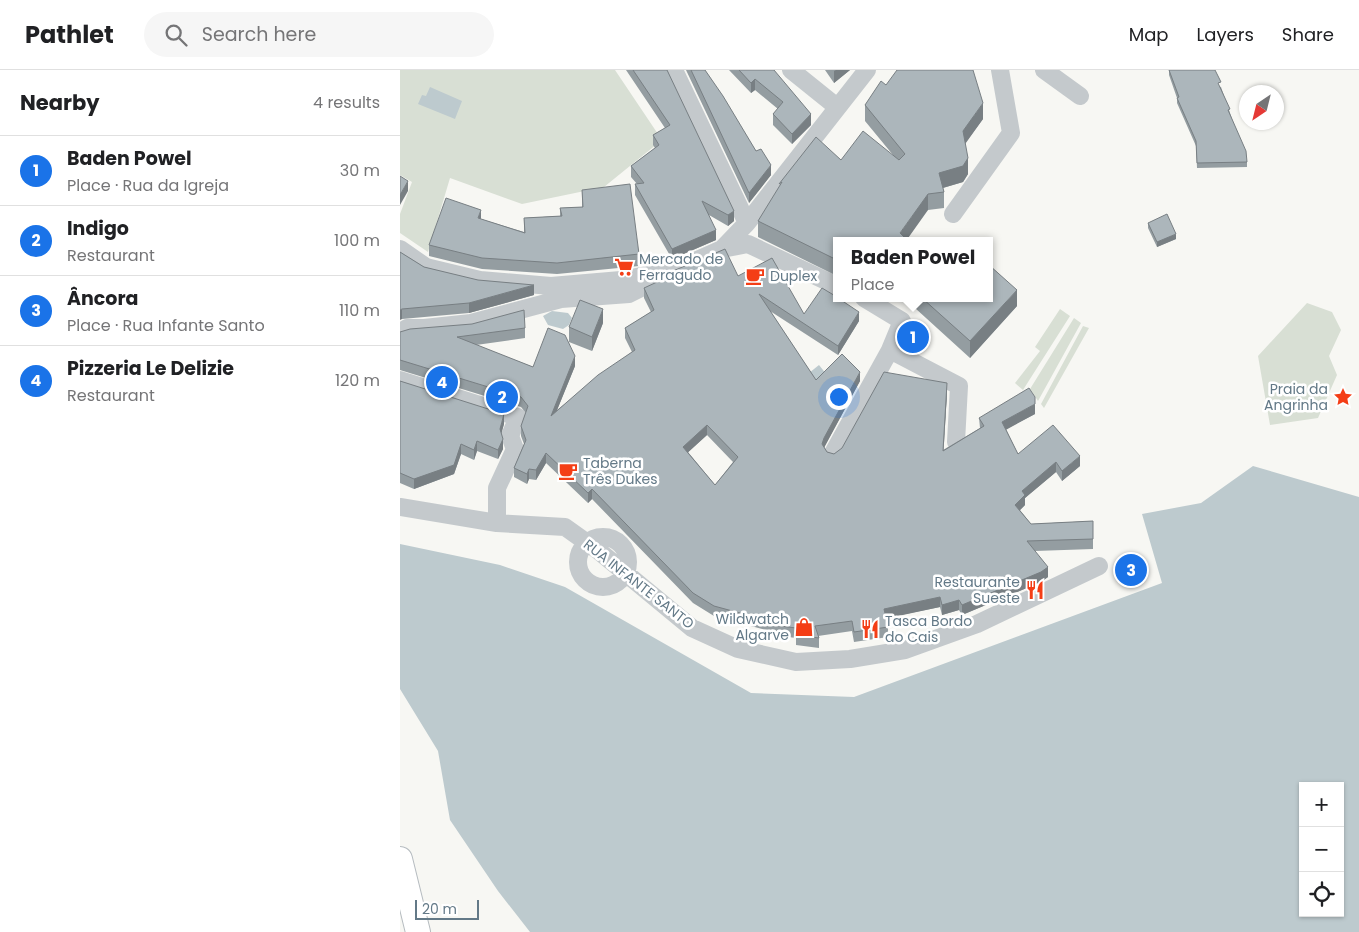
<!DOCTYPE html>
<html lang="en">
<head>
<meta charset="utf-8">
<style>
	:root { --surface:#fff; --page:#f6f6f6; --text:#202124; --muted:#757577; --line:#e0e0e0; --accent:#1a73e8 }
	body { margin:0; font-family:Poppins,sans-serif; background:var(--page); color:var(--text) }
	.controls { position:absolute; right:15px; bottom:15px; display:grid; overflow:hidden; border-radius:0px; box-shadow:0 1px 4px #0004 }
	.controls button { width:45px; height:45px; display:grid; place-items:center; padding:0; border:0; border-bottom:1px solid var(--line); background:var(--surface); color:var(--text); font:25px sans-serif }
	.compass { position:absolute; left:839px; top:15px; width:45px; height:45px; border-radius:50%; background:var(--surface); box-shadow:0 1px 4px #0004; rotate:215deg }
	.scale { position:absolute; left:15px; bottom:12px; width:64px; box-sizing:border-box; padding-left:5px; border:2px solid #637987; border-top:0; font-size:14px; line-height:18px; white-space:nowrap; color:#637987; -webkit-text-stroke:4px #fff; paint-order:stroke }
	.you { position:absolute; left:438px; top:326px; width:18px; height:18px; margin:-12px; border:4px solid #fff; border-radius:50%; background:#1a73e8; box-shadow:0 0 0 8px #1a73e833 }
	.badge { display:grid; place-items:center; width:32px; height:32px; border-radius:50%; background:var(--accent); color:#fff; font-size:16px; font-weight:700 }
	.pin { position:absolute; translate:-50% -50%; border:2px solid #fff; box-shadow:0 1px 5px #0006 }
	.popup { position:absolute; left:433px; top:167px; width:160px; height:65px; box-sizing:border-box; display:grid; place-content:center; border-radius:0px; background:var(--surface); filter:drop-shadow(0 1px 4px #0005); font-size:16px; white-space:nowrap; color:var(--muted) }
	.popup b { font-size:19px; color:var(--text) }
	.popup::after { content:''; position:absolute; left:50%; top:100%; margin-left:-10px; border:10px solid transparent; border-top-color:var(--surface) }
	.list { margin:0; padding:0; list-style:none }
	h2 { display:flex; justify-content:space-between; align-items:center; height:65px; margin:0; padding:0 20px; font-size:21px }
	h2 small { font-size:16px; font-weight:400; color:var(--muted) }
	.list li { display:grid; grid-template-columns:32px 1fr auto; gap:15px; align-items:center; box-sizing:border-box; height:70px; padding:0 20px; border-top:1px solid var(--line) }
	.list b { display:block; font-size:19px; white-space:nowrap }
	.list p { margin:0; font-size:16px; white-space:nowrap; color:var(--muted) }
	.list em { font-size:16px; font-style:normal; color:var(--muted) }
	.icon { flex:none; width:28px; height:28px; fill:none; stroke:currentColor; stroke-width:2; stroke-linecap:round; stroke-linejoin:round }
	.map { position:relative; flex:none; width:959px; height:862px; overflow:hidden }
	header { display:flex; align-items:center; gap:30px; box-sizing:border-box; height:70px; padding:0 25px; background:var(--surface); border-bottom:1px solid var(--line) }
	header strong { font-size:24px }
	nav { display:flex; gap:28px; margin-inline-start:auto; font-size:18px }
	.search { width:350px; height:45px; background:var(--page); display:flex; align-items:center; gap:12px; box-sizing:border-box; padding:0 18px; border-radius:28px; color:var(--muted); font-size:19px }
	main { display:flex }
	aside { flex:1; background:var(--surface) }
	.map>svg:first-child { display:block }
	.green { fill:#d8dfd4 }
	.water { fill:#bdcace; fill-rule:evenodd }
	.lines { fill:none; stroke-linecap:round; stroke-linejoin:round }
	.secondary-casing { stroke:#b6bcc0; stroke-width:26 }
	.street { stroke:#c4c9cc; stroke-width:18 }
	.secondary { stroke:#fff; stroke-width:24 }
	.wall { fill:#949da1; fill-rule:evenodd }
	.shaded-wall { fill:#787f83 }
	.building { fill:#acb6bb; stroke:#787f83; fill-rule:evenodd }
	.labels { text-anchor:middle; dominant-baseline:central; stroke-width:5; stroke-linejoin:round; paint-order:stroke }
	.poi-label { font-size:14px; fill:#637987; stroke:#fff; text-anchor:start }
	.street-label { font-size:14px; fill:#637987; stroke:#fff }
</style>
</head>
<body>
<header>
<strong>Pathlet</strong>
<div class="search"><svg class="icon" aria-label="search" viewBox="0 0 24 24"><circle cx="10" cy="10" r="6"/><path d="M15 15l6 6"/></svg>Search here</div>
<nav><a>Map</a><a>Layers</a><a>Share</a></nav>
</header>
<main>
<aside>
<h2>Nearby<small>4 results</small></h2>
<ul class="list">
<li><span class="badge">1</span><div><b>Baden Powel</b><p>Place · Rua da Igreja</p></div><em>30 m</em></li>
<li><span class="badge">2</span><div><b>Indigo</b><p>Restaurant</p></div><em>100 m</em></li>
<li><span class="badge">3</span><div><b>Âncora</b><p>Place · Rua Infante Santo</p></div><em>110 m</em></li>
<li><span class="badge">4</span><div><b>Pizzeria Le Delizie</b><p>Restaurant</p></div><em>120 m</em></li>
</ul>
</aside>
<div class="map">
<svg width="959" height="862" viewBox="0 0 959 862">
	<rect width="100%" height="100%" fill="#f7f7f3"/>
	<!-- green -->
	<path class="green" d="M0 0H215L262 70 204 117 122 134 50 108 28 182 0 163V144L12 112 0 105Z
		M907 233 932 242 941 260 929 286 937 305 918 348 870 355 858 286Z
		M660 239 670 246 623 320 615 313 640 281 635 277Z
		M674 248 681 253 638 331 630 319Z
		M683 256 689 258 644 338 641 334Z"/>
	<!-- water -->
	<path class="water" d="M30 17 62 31 55 49 18 34 22 25 26 26Z
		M152 241 168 243 172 248 169 255 163 259 148 255 143 246Z
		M419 295 427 305 407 321 399 311Z
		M853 396 959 427V862H130L98 821 50 750 38 681 0 619V474L100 495 165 517 351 623 454 627 762 513 742 444 801 433ZM903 716H940V843H903Z"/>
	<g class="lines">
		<!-- secondary casing -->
		<g class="secondary-casing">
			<path id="secondary" d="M0 789 18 862"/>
		</g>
		<!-- street -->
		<path class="street" d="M274 0 347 153
			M391 0 437 37
			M644 0 680 26
			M553 144 611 63 600 0
			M0 179 26 197 80 210 151 216 221 210 277 199 322 179 347 153 467 0
			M322 179 348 174 437 216
			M464 228 502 251 490 280 559 316 556 372
			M0 262 7 258H24L71 253 161 229 229 224 263 207
			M0 310 118 347 110 366 115 379 97 418V453
			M433 383 490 280
			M0 437 97 453 165 457 200 482 292 558 338 579 396 592 450 589 505 580 577 554 699 496
			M178 492a25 25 0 1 1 50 0a25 25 0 1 1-50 0Z"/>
		<!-- secondary -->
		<use href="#secondary" class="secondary"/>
	</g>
	<!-- wall -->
	<path class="wall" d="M226 0H267L334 151 328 156 309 145 316 170 272 189 235 125V114H237L231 107V96L255 78 253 75V65L265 58Z
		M286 0H305L371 105 349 133Z
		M329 0H374L411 55 392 74 373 55V44L378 39 355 20 351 23Z
		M425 0H450L434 13Z
		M769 0 821 17 847 92V97L797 98 796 76 777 33V28L769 5Z
		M486 15 583 49 565 73 568 104 563 112 543 118 544 122V138L528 140 437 171V206L358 167V151L441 90 493 85 465 51V35Z
		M182 120 239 184V196L157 204 82 199 29 186V175L81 149 124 162V148L160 146V138L182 137Z
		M748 153 776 169 757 177 748 158Z
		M0 182 24 197 134 225 69 243 2 249Z
		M338 206 404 244 459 251 438 285 370 241 416 310 460 311 424 377 427 382 434 384 547 323 543 380 580 358 579 348 635 344 606 359 618 384 680 396 662 411 656 402 625 428V435L620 440 631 454 693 451V479L635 481 648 507 641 512 562 545 559 540 542 545 540 537 486 548 488 557V567L454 572 452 561 418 566 419 568V578L396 575V568L373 565V562L314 546 293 533 192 429 188 433 146 393 136 410 129 409 127 414 114 407V398L124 374 121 366V356L126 343 121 337 0 300V262L125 258V268L76 275 133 297 175 296 157 340 232 282 225 268V258L251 242 244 228V218ZM307 365 333 392 315 415 288 382Z
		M504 228H589L617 236 570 288Z
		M203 253 192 281 169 272V257Z
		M0 311 104 354 101 363 103 379 98 389 77 381 74 390 61 384 54 404 14 419 0 413Z"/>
	<!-- shaded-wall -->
	<path class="shaded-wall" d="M436 0H450L434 13V1Z
		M355 9V20L351 23V13Z
		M583 33V49L563 77V61Z
		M411 44V55L392 74V64Z
		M568 88V104L563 112 539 119V103Z
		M371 95V105L349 133V123Z
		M8 111V121L0 135V125Z
		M528 124V140L506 171 500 163Z
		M81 140V151L78 148Z
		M334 141V151L328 156V145Z
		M316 160V170L272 189V179Z
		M776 164V169L757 177V172Z
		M134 215V225L69 243V233Z
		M617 220V236L570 288V271Z
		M2 239V249L0 250V240Z
		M203 239V253L192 281V267Z
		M459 242V251L438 285V276Z
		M175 286V296L151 355V346Z
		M460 302V311L424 378 422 374 424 368Z
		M547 313V323L543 390V381Z
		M635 334V344L602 362V352Z
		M104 344V354L100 369V359Z
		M307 355V365L283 387V377Z
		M103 369V379L98 389V380Z
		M77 371V381L74 390V380Z
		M61 374V384L54 404 14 419V409Z
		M146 383V393L136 410V400Z
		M680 386V396L662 411V401Z
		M656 392V402L625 428V435L615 445V435L622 421Z
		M129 399V409L127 414V404Z
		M192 419V429L188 433V423Z
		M648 497V507L641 512 562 545V535Z
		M540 527V537L484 549V539Z
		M559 530V540L542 545V535Z"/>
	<!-- building -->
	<path class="building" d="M233 0H267L334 141 328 145 302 131 316 160 272 179 235 114 244 113 231 96 259 75 253 65 270 55Z
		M291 0H305L323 26 356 81 361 79 371 95 349 123Z
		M339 0H374L411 44 392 64 373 44 383 32 355 9 351 13Z
		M497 0H573L583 33 563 61 568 88 563 96 539 103 544 122 528 124 500 163 508 171H437V190L358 151 382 112 379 114 416 67 441 90 463 61 499 90 505 84 465 35 481 11 486 15Z
		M769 0H815L821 12 818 13 830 39 828 40 846 81 847 92 797 93 796 71 777 28 779 27Z
		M0 106 8 111 0 125Z
		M230 114 239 184 157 193 82 188 29 175 46 128 81 140 78 148 125 163 124 148 162 146 160 138 183 137 182 120Z
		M767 144 776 164 757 172 748 153Z
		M325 179 338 206 372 188 404 244 422 218 437 227V228H438L459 242 438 276 359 224 416 310 442 284 460 302 424 368 422 374 427 382 434 384 442 378 484 302 547 313 543 381 584 356 579 348 629 318 635 327V334L602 352 618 384 653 355 680 386 662 401 656 392 622 421 625 425 615 435 631 454 693 451V469L627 471 648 497 641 502 562 535 559 530 542 535 540 527 484 539 488 557 454 562 452 551 415 556 419 568 396 565V558L373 555V552L314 536 293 523 192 419 188 423 146 383 136 400 129 399 127 404 114 398 126 370 121 356 128 336 121 327 0 290V262L10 259 72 254 124 240 125 258 57 267 133 297 148 258 165 265 175 286 151 346 198 305 235 280 225 258 254 240 244 218 268 207 273 201ZM307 355 338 387 315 415 283 377Z
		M0 182 24 197 78 210 134 215 69 233 2 239 0 240Z
		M589 195 617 220 570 271 522 228H589Z
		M180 230 203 239 192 267 169 257Z
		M0 311 104 344 100 359 103 369 98 380 77 371 74 380 61 374 54 395 14 409 0 403Z"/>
	<!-- icons -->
	<defs>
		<g id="supermarket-bare" transform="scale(1.5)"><path d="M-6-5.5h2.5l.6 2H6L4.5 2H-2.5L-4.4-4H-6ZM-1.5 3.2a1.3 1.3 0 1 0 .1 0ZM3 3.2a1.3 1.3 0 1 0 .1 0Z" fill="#f43e16" stroke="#fff" stroke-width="2.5" paint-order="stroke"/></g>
		<g id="cafe-bare" transform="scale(1.5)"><path d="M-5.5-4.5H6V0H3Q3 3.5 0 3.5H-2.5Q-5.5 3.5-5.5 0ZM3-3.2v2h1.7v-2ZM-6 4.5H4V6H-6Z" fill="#f43e16" stroke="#fff" stroke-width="2.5" paint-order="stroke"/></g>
		<g id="sight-bare" transform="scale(1.5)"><path d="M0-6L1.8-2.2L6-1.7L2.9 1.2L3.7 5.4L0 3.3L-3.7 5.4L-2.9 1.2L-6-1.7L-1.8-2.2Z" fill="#f43e16" stroke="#fff" stroke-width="2.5" paint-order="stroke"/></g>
		<g id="restaurant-bare" transform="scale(1.5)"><path d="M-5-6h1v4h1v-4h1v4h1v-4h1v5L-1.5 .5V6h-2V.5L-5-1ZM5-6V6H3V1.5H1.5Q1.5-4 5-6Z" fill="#f43e16" stroke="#fff" stroke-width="2.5" paint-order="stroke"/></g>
		<g id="shop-bare" transform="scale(1.5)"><path d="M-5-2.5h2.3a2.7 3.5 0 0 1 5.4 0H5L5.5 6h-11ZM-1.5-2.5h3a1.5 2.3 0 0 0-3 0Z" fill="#f43e16" stroke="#fff" stroke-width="2.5" paint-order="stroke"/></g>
	</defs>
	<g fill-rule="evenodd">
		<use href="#supermarket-bare" x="224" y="197"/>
		<use href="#cafe-bare" x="355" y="206"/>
		<use href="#sight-bare" x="943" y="327"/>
		<use href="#cafe-bare" x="168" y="401"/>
		<use href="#restaurant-bare" x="635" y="520"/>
		<use href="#shop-bare" x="404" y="557"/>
		<use href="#restaurant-bare" x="470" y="559"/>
	</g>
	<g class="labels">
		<!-- poi labels -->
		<g class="poi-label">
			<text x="239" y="189">Mercado de<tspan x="239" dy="16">Ferragudo</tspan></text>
			<text x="370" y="206">Duplex</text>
			<text x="928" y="319" text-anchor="end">Praia da<tspan x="928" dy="16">Angrinha</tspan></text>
			<text x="183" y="393">Taberna<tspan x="183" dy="16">Três Dukes</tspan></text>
			<text x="620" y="512" text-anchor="end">Restaurante<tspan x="620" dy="16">Sueste</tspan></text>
			<text x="389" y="549" text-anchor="end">Wildwatch<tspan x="389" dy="16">Algarve</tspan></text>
			<text x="485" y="551">Tasca Bordo<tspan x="485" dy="16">do Cais</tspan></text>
		</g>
		<!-- street labels -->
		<g class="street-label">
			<text transform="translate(239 514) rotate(38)">RUA INFANTE SANTO</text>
		</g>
	</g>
</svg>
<div class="controls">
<button>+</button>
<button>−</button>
<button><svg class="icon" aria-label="locate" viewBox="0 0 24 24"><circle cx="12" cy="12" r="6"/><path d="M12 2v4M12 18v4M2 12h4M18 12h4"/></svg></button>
</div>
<svg class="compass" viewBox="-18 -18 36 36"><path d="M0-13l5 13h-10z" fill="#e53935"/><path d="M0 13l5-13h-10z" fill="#757577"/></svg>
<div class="scale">20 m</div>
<div class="you"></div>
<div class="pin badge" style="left:513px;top:267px">1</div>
<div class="popup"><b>Baden Powel</b>Place</div>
<div class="pin badge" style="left:102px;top:327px">2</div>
<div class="pin badge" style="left:731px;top:500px">3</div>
<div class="pin badge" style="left:42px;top:312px">4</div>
</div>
</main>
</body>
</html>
